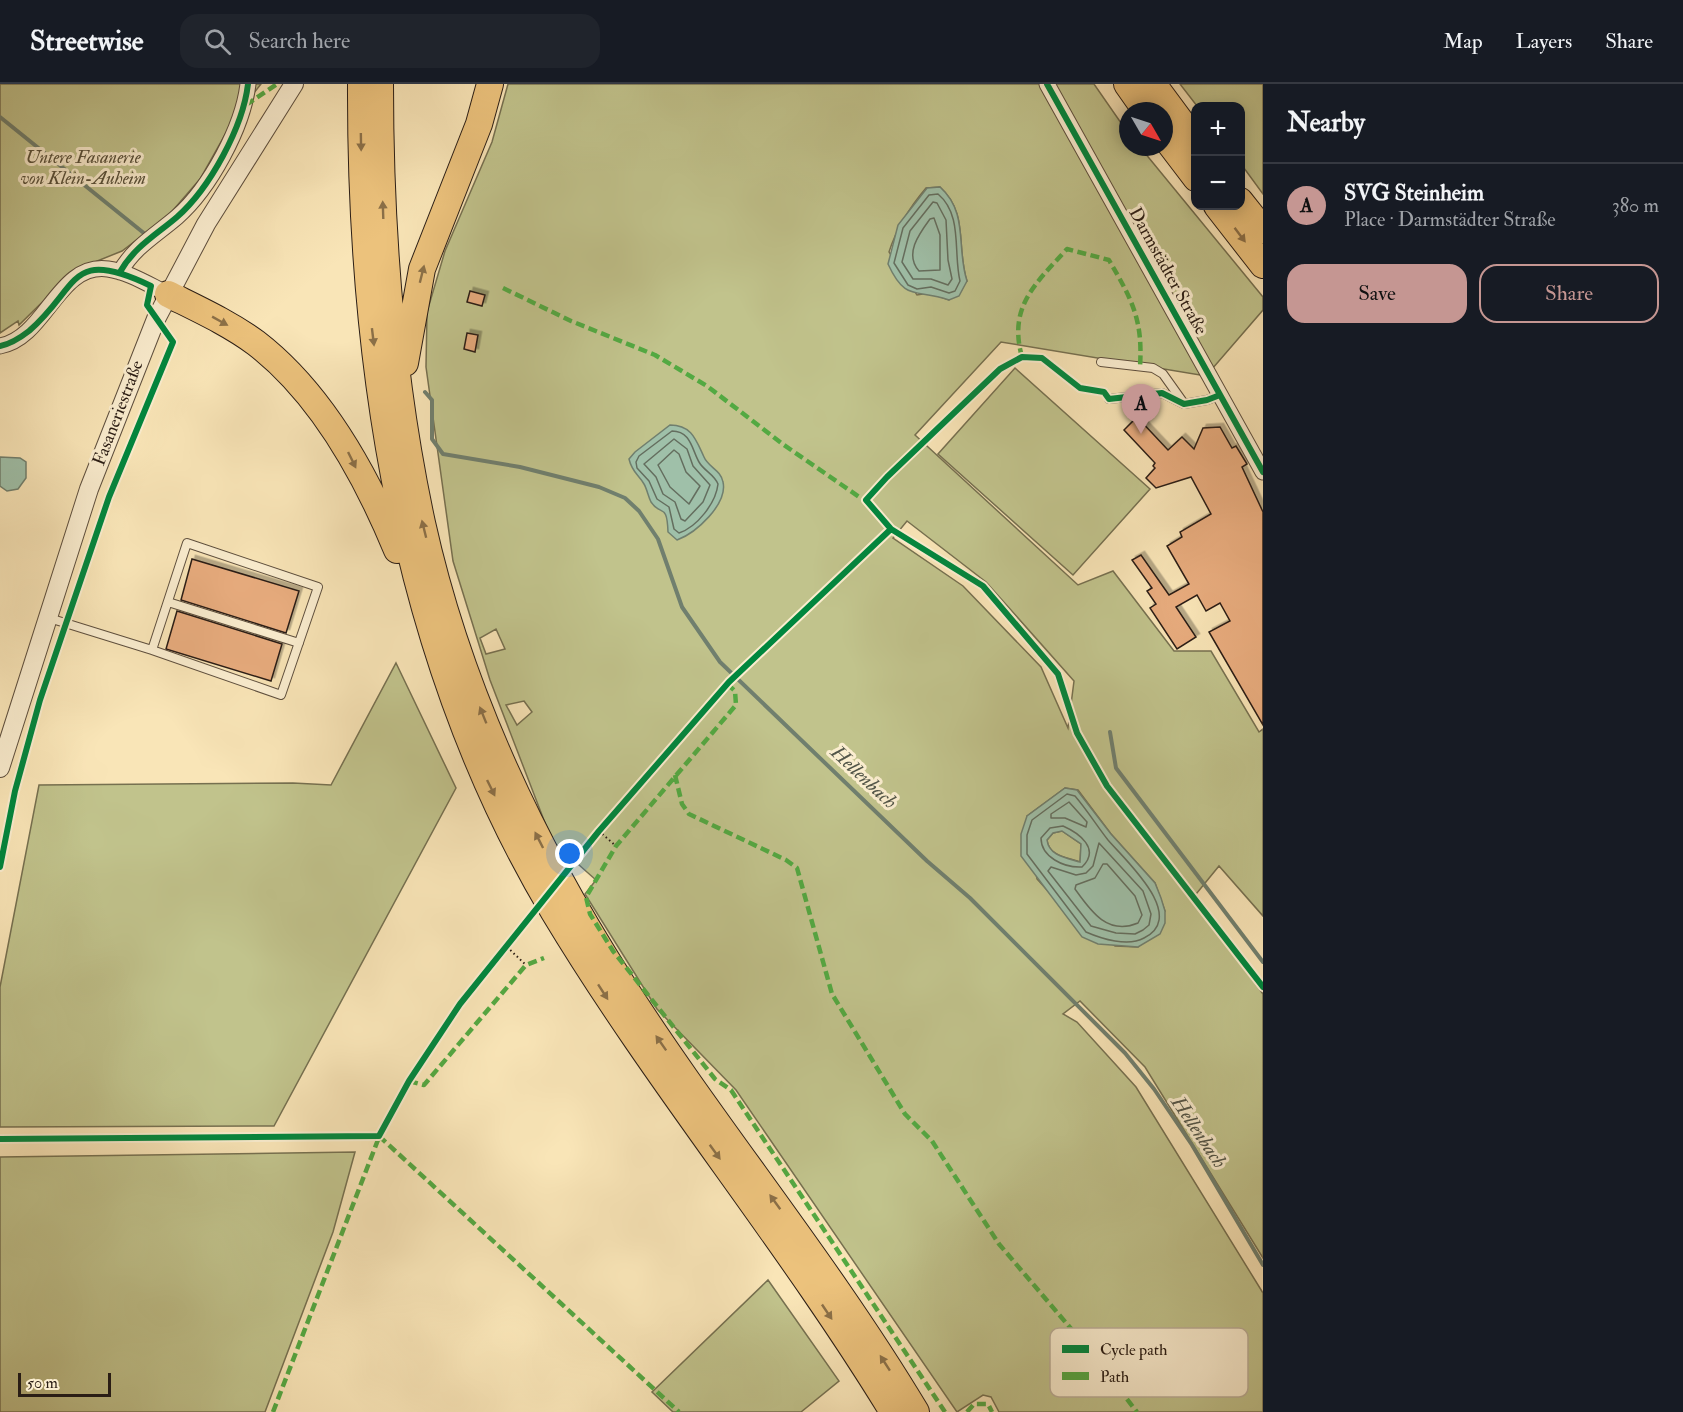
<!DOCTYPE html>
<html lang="en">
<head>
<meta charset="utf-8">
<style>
	:root { --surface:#171b24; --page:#20242c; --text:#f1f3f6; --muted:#9ea1a6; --line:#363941; --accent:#c59692 }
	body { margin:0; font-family:"IM FELL Double Pica",serif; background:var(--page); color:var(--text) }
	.controls { position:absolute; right:18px; top:18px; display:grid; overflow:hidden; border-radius:12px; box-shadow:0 3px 15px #0003 }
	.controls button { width:54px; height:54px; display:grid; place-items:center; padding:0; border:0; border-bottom:2px solid var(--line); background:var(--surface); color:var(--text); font:30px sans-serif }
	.compass { position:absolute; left:1119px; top:18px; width:54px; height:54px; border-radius:50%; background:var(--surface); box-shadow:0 3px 15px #0003; rotate:129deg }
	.scale { position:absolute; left:18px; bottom:15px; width:93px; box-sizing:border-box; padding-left:6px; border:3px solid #2a1d15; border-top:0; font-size:16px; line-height:21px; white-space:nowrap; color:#2a1d15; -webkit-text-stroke:4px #fbeed0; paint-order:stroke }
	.you { position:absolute; left:570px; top:770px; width:21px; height:21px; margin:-15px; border:4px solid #fff; border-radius:50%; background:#1a73e8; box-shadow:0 0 0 9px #1a73e833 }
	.badge { display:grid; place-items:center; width:39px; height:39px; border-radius:50%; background:var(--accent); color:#111; font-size:20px; font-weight:700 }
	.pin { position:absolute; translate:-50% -50px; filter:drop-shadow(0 2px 3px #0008) }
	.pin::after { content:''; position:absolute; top:32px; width:21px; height:18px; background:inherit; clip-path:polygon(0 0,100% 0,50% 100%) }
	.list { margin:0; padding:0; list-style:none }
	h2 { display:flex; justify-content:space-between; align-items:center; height:78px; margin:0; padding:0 24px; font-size:26px }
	h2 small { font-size:20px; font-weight:400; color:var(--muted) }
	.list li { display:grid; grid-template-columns:39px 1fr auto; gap:18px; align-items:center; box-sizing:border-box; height:84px; padding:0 24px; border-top:2px solid var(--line) }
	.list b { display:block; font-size:22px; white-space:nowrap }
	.list p { margin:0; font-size:20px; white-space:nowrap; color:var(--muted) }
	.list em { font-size:20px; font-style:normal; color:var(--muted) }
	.actions { display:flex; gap:12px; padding:18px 24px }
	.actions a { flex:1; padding:14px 0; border:2px solid var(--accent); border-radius:18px; text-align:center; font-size:21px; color:var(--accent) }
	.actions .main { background:var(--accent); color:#111 }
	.icon { flex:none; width:33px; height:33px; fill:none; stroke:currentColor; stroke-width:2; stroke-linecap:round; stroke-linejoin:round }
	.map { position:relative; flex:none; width:1263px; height:1328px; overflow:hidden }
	header { display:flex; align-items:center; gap:36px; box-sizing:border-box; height:84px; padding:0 30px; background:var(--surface); border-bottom:2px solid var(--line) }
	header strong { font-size:28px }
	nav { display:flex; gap:33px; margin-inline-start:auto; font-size:21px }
	.search { width:420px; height:54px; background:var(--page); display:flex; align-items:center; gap:15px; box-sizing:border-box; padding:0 21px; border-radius:18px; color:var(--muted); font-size:22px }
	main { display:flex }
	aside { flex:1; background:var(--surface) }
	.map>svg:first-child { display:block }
	.green { fill:#c1c38c; stroke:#767050; stroke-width:1.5; fill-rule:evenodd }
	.water { fill:#9fc0a9; stroke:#707f6e; stroke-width:1.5; fill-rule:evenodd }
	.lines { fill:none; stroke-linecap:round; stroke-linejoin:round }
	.shore { stroke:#646e5f; stroke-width:1.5 }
	.stream { stroke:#707f6e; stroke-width:4 }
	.building { fill:#e8ac7e; stroke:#2a1d15; stroke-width:1.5; filter:url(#shadow) }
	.service-casing { stroke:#5e4f3e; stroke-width:10 }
	.minor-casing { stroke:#5e4f3e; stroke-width:17 }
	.tertiary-casing { stroke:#5e4f3e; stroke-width:20 }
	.trunk-casing { stroke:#2a1d15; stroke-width:28 }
	.path { stroke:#2a1d15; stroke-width:2; stroke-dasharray:1.5 3; stroke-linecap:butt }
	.service { stroke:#fbeed0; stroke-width:8 }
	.minor { stroke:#fbeed0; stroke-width:15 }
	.tertiary { stroke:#fbeed0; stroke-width:18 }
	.trunk { stroke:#ecc27c; stroke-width:26 }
	.quiet { stroke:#53a942; stroke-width:4.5; stroke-dasharray:9 4.5; stroke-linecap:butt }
	.cycleway-casing { stroke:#fbeed0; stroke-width:10 }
	.cycleway { stroke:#00873e; stroke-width:6 }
	.oneway { fill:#8b7048 }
	.labels { text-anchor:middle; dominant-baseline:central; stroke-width:6; stroke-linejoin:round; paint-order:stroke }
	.park-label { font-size:18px; font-style:italic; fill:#574f39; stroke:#fbeed0 }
	.street-label { font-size:18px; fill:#2a1d15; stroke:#fbeed0 }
	.water-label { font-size:20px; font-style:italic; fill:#535649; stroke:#fbeed0 }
	.key { fill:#fbeed0; stroke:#bcaf98; stroke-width:1.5 }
	.key-label { font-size:16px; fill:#2a1d15 }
</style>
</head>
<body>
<header>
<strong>Streetwise</strong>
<div class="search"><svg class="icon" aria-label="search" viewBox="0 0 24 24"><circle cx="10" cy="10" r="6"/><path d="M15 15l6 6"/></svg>Search here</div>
<nav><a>Map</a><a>Layers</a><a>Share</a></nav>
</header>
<main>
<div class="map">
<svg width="1263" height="1328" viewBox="0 0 1263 1328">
	<defs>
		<filter id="shadow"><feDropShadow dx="3.5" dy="-3.5" stdDeviation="0" flood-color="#0004"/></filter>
	</defs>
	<rect width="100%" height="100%" fill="#f9e5b7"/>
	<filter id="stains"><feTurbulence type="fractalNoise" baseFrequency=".00333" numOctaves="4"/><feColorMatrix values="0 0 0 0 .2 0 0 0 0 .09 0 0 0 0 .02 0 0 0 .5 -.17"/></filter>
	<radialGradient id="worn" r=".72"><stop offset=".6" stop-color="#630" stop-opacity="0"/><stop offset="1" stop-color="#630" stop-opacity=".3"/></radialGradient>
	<!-- green -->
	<path class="green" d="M0 0H261L235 33 200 95 168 132 122 167 75 186 19 241 18 237 0 249Z
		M508 0H1094L1128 49V63H1140L1263 213V226L1206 292 1001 258 915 351 1078 501 1113 487 1174 567H1211L1259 648 1263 645V832L1219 782 1192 815 1263 910V1174L1145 983 1080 917 1063 930 1077 938 1136 1003 1263 1209V1328H999L991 1313 983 1311 957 1328 736 1006 657 925 585 810 596 796 552 757 490 596 453 477 426 283 427 228 445 167 492 58ZM940 103C969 129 956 164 967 197L949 216 929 209 917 211 889 168C897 143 909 124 926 104ZM907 437 986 498 1074 597 1068 644 1041 583 963 502 893 454ZM496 545 505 565 486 570 480 554ZM524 617 532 628 517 641 506 621ZM1065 704 1078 706 1111 750 1155 799 1165 827 1138 863 1115 862 1055 815 1037 795 1027 732Z
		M1180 0H1263V110L1241 80 1240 22H1197Z
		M1015 284 1150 405 1073 491 938 370Z
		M396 579 456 704 274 1042 0 1043V903L39 701 293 699 331 701Z
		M1062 747 1081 760 1080 778C1066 773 1049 772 1047 756L1053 749Z
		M355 1068 333 1148 265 1328H0V1073Z
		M768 1196 839 1297 801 1328H673L652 1308Z"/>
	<!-- water -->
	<path class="water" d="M940 103C969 129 956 164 967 197L959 212 949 216C916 204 906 219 888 180L898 141 927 104Z
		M670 341C692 341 696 356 704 373 708 383 721 386 723 398 728 420 696 449 677 456L668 448C667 418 661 433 651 418 648 412 647 405 644 400 638 390 632 388 629 375L635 368Z
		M0 373 20 374 26 378V394L18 405 7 407 0 402Z
		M1065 704 1077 706 1111 750 1155 799 1161 814 1165 827V839L1160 850 1138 863 1098 860 1082 853 1021 772V750L1027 732ZM1062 747 1081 760 1080 778C1066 774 1049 772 1047 756L1053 749Z"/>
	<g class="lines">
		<!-- shore -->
		<path class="shore" d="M938 110C963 131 953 168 960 197L955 207 949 209 931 203 917 205 908 201 894 179 903 144 929 111Z
			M933 118 937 119 946 136 948 176 952 195 948 201 931 195H913L902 178 910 147Z
			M934 134 940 151V186L919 187C904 170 919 150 930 135Z
			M672 347C691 347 692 366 699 378 704 387 714 390 718 400 716 419 697 443 679 449L674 445 669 423 657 415 649 397 637 384 636 378 639 372Z
			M674 355 687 365 693 382 710 401 703 418 685 437 681 435 675 418 663 410 656 393 644 380Z
			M674 366 679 370 686 388 700 402 689 420 670 403 658 381Z
			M1067 710 1075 712C1087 726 1097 742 1108 756 1125 776 1188 832 1144 854 1128 863 1102 855 1086 848L1027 770V751L1032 736Z
			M1069 718 1087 738 1086 743 1065 734H1051V730Z
			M1063 742C1079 749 1101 765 1082 783 1064 784 1041 773 1041 754L1050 744Z
			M1099 759 1143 807 1151 830 1149 841 1143 846 1135 850 1116 849 1091 842 1048 787 1051 783 1076 791 1086 789 1093 782Z
			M1103 780H1107L1135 812 1142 831 1138 839C1107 852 1090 826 1075 805L1076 801 1095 794Z"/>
		<!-- stream -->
		<path class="stream" d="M0 33 145 150
			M425 308 432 316V355L443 370 520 383 599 403 625 414 639 427 658 455 682 523 720 578 927 777 970 814 1125 969 1154 1005 1192 1061 1263 1181
			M1110 648 1116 684 1263 878"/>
	</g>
	<!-- building -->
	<path class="building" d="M470 207 485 211 482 222 467 218Z
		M467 249 478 251 475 268 464 265Z
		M1137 333 1168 366 1182 353 1194 365 1203 344 1220 343 1232 364 1236 362 1247 380 1242 383 1263 428V641L1209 548 1230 537 1220 519 1206 527 1197 511 1176 523 1196 553 1177 565 1150 524 1156 520 1147 507 1152 504 1132 476 1141 471 1169 511 1189 500 1167 462 1182 453 1180 448 1211 430 1191 393 1156 404 1146 394 1155 384 1153 382 1155 379 1124 346Z
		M192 475 299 507 286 549 181 516Z
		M177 527 282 560 271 597 166 565Z"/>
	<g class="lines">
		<!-- service casing -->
		<g class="service-casing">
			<path id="service" d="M1101 278 1153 284 1163 290 1183 318
				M1109 315 1162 309 1184 320 1207 316 1220 311
				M168 518 299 559
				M49 534 152 566 187 459 318 503 281 611 152 566"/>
		</g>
		<!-- minor casing -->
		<g class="minor-casing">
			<path id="minor" d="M1047 0 1263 388
				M120 188C134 163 156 151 177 133 210 104 243 43 248 0
				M0 262C46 254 58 178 108 185 129 188 149 201 168 210"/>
		</g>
		<!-- tertiary casing -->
		<g class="tertiary-casing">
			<path id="tertiary" d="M0 684 89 405 156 235 206 140 294 0"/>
		</g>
		<!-- trunk casing -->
		<g class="trunk-casing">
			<path id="trunk" d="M361 0C360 286 405 579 554 828 658 1001 788 1156 893 1328
				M380 0C380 147 391 295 422 439 458 602 531 757 620 897 714 1044 826 1178 916 1328
				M1127 0 1146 27
				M1153 0 1196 58
				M1164 52 1196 94
				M1240 117 1263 146
				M1217 122 1263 181
				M168 210C198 225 229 239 256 259 321 309 366 391 397 466
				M405 279 422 185 479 40 490 0"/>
		</g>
		<!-- path -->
		<path class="path" d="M599 747 616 762
			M507 863 526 881"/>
		<!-- service -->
		<use href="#service" class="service"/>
		<!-- minor -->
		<use href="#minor" class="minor"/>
		<!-- tertiary -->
		<use href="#tertiary" class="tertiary"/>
		<!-- trunk -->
		<use href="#trunk" class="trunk"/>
		<!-- quiet -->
		<path class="quiet" d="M246 21 277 0
			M503 204 571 237 655 271 707 302 784 361 868 419
			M1022 273C1008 223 1035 200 1067 165L1109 176C1132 216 1143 235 1140 283
			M727 600 735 607 736 621 616 762 586 813 590 830 613 867 715 995 731 1006 945 1328
			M675 691 682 720 689 730 786 776 797 784 832 910 905 1030 932 1057 999 1160 1084 1260 1137 1328
			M409 997 424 1001 526 881 544 874
			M379 1052 679 1328
			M273 1328 381 1048
			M967 1328 974 1320H988L992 1328"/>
		<!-- cycleway casing -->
		<g class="cycleway-casing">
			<path id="cycleway" d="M1047 0 1263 388
				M120 188C134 163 156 151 177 133 210 104 243 43 248 0
				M0 262C11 260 20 254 29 247 80 203 68 162 151 202L147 221 173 258 109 413 40 616 15 707 0 783
				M1220 311 1207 316 1184 320 1162 309 1109 315 1104 308 1080 304 1042 274 1022 273 1000 285 887 393 866 416 891 445 983 502 1058 590 1077 649 1107 702 1263 903
				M0 1055 379 1052 409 997 460 920 599 747 729 598 891 445"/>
		</g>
		<!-- cycleway -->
		<use href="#cycleway" class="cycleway"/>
	</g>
	<!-- one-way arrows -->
	<defs><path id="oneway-solid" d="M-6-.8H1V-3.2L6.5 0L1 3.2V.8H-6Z" transform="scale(1.5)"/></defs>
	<g class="oneway">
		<use href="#oneway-solid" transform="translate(361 58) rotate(89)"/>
		<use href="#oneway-solid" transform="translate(383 126) rotate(-92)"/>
		<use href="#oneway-solid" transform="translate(1240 151) rotate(53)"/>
		<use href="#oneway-solid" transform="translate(422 190) rotate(-76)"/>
		<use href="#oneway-solid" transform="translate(220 237) rotate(29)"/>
		<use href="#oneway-solid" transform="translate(373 253) rotate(83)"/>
		<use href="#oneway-solid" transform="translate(352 376) rotate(64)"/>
		<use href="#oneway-solid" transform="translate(424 445) rotate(-104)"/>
		<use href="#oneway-solid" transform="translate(483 631) rotate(-112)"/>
		<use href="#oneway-solid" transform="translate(491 704) rotate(64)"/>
		<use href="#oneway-solid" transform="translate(539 756) rotate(-117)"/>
		<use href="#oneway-solid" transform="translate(603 908) rotate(57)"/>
		<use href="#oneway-solid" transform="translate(661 959) rotate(-125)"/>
		<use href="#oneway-solid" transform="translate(715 1068) rotate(54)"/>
		<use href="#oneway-solid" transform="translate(775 1118) rotate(-126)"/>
		<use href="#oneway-solid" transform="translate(827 1228) rotate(56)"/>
		<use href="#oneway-solid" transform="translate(885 1279) rotate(-123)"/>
	</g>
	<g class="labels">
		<!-- park labels -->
		<g class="park-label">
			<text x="83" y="73">Untere Fasanerie<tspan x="83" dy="21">von Klein-Auheim</tspan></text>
		</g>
		<!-- street labels -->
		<g class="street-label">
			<text transform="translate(1168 187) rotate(61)">Darmstädter Straße</text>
			<text transform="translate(118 329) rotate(-69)">Fasaneriestraße</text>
		</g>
		<!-- water labels -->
		<g class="water-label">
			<text transform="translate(864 693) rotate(43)">Hellenbach</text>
			<text transform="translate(1199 1048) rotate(56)">Hellenbach</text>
		</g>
	</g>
	<!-- legend -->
	<rect x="1050" y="1244" width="198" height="69" rx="9" class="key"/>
	<rect x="1062" y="1261" width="27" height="8" fill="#00873e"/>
	<rect x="1062" y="1288" width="27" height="8" fill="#53a942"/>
	<g class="key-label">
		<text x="1100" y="1271">Cycle path</text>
		<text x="1100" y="1298">Path</text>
	</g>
	<rect width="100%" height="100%" filter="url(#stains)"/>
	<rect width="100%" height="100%" fill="url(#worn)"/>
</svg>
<div class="controls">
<button>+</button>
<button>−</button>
</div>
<svg class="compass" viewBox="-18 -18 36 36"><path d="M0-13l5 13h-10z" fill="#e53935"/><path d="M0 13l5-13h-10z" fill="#9ea1a6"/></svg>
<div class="scale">50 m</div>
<div class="you"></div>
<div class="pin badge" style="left:1141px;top:350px">A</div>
</div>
<aside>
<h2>Nearby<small></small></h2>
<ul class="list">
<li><span class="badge">A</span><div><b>SVG Steinheim</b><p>Place · Darmstädter Straße</p></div><em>380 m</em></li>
</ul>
<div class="actions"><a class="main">Save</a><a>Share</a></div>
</aside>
</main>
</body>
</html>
